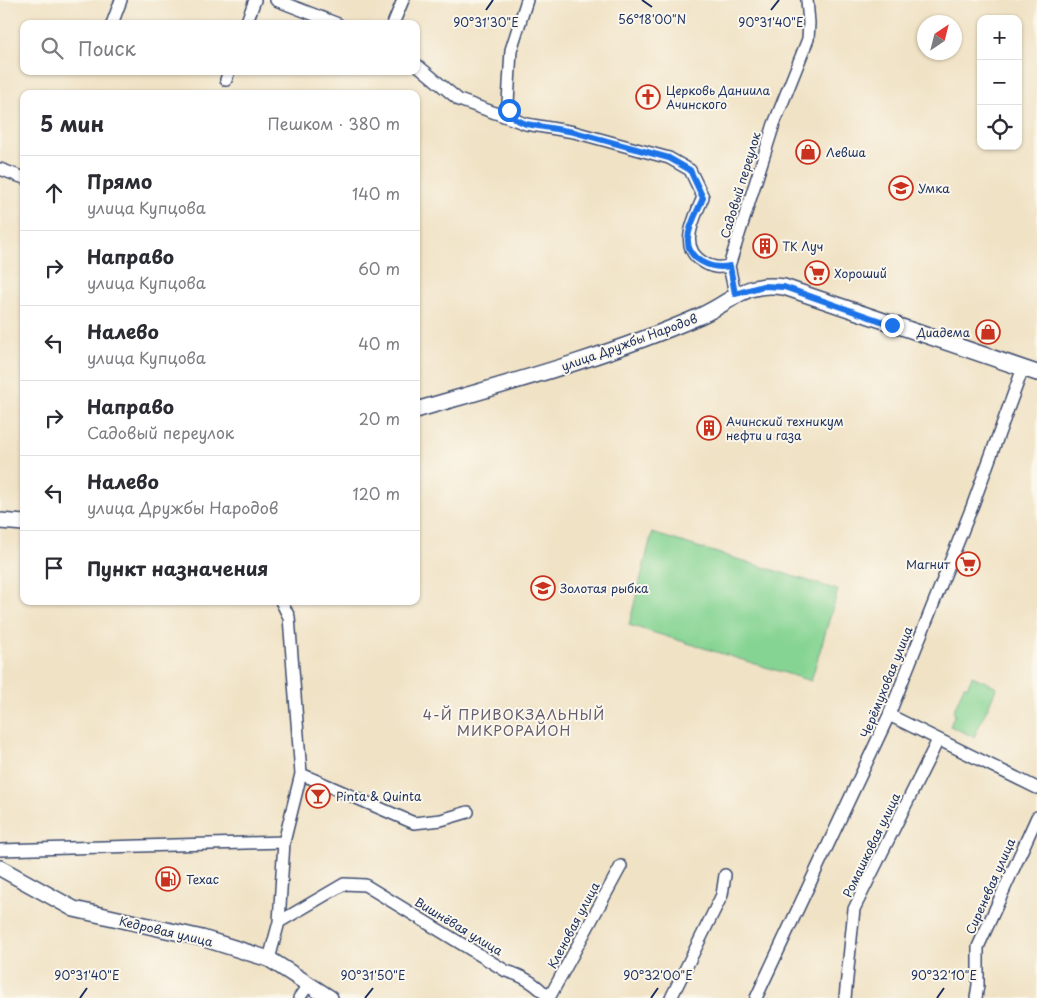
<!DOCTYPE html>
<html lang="ru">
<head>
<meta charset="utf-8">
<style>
	:root { --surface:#fff; --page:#f7f7f7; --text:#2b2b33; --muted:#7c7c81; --line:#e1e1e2 }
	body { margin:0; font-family:"Playpen Sans",sans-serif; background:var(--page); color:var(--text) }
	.controls { position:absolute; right:15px; top:15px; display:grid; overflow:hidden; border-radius:10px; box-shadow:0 1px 4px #0004 }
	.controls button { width:45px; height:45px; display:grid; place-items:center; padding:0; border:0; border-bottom:1px solid var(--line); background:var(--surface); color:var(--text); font:25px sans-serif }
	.compass { position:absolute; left:917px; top:15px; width:45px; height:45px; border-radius:50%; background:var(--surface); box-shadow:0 1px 4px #0004; rotate:35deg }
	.stop { position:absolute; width:15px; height:15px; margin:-11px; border:4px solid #1a73e8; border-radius:50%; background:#fff }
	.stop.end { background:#1a73e8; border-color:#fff; box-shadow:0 1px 5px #0008 }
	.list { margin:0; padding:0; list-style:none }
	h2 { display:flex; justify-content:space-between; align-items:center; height:65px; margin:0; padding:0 20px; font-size:21px }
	h2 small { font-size:16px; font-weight:400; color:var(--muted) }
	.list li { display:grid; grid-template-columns:32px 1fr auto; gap:15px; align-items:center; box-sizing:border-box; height:75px; padding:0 20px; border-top:1px solid var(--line) }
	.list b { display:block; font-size:19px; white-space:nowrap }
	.list p { margin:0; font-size:16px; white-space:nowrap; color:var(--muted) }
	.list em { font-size:16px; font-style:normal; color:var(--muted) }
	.icon { flex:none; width:28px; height:28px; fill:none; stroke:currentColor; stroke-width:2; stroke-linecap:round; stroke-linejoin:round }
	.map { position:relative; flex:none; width:1037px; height:998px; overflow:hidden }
	.search { position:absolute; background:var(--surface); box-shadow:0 1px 4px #0004; left:20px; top:20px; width:400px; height:55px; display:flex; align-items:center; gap:12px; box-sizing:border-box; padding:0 18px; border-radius:10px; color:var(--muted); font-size:19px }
	.panel { position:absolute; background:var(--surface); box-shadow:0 1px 4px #0004; left:20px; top:90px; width:400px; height:515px; border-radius:10px }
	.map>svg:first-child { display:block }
	.green { fill:#86d493; stroke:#508278 }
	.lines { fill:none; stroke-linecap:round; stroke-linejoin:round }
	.street-casing { stroke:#3b4a6d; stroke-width:14 }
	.secondary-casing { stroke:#3b4a6d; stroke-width:18 }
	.street { stroke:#fff; stroke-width:11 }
	.secondary { stroke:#fff; stroke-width:15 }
	.route { stroke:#1a73e8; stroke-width:6 }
	.ticks { fill:none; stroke:#1b2f5e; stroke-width:2 }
	.labels { text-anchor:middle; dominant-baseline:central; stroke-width:4; stroke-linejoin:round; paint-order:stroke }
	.poi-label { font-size:12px; fill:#1b2f5e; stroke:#fbf7ec; text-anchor:start }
	.street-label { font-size:12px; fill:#1b2f5e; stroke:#fbf7ec }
	.neighbourhood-label { font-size:14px; letter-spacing:1px; fill:#645c6f; stroke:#fbf7ec }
	.ticks-label { font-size:12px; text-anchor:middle; fill:#1b2f5e; stroke:#fbf7ec; stroke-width:4; stroke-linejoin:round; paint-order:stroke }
</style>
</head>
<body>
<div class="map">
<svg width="1037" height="998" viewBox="0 0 1037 998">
	<rect width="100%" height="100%" fill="#fbf7ec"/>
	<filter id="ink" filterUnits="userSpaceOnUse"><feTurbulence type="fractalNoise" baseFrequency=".02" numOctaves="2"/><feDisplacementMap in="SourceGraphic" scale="10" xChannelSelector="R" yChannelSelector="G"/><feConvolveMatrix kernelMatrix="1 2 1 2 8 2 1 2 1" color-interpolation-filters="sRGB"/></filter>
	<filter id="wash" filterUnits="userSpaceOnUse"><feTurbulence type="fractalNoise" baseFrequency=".0096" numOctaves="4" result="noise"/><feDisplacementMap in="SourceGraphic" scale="20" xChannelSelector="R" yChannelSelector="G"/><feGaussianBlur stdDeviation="1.12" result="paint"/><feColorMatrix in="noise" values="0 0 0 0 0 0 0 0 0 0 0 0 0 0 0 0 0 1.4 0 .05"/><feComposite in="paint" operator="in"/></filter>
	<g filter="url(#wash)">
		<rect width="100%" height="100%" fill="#f0e2c5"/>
		<!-- green -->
		<path class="green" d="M652 533 838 590 811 681 629 625Z
			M972 676 997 687 974 737 950 726 955 714 953 712 964 686H968Z"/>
	</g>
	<g filter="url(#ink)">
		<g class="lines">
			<!-- street casing -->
			<g class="street-casing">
				<path id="street" d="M276 0 338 24
					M112 24 121 0
					M246 24 255 0
					M393 24 403 0
					M416 64 459 100 526 124 574 132 669 158 690 170 703 197C695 218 677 247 703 262 712 268 719 268 729 266
					M226 80 229 71
					M515 119 508 103 511 50 527 0
					M0 169 24 178
					M735 294 729 266 774 124 808 39 809 23 807 0
					M889 715 1037 788
					M301 774 414 823 441 820 468 812
					M0 850 284 842
					M279 922 344 884 365 885 506 971C524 976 536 984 549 998
					M269 959 279 922 284 842 301 774 289 617 281 601
					M299 998 309 984
					M549 998 621 866
					M671 998 722 895 725 875
					M756 998 889 715 972 507 1023 368
					M845 998 854 909 938 740
					M976 998 978 985V947L1037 817"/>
			</g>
			<!-- secondary casing -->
			<g class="secondary-casing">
				<path id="secondary" d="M416 410C512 382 609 356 700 316 733 302 743 281 784 287L1037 373
					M0 521 24 523
					M0 868 74 909 202 938 269 959 330 998"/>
			</g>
			<!-- street -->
			<use href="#street" class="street"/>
			<!-- secondary -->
			<use href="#secondary" class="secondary"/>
		</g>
	</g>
	<g class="lines" filter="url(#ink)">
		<!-- route -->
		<path class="route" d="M509 110 515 119 526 124 574 132 669 158 690 170 703 198C698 210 689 225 688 238 686 260 712 270 730 266L735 294 763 286 784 287 892 325"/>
	</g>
	<!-- ticks -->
	<path class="ticks" d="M642 0 652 7M486 10 493 0M771 10 779 0M80 998 87 988M365 998 373 988M651 998 658 988M937 998 944 988"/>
	<!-- icons -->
	<defs>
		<g id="church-ring" transform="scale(1.25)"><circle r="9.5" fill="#fbf7ec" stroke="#c8321e" stroke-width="1.5"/><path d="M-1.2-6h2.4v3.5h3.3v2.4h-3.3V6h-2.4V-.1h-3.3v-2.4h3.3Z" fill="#c8321e"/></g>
		<g id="shop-ring" transform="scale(1.25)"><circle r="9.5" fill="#fbf7ec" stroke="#c8321e" stroke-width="1.5"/><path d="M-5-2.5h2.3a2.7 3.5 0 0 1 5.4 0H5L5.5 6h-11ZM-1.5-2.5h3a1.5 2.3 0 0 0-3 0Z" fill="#c8321e"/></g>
		<g id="school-ring" transform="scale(1.25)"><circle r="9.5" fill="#fbf7ec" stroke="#c8321e" stroke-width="1.5"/><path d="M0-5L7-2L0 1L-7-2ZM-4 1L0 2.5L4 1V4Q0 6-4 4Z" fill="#c8321e"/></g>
		<g id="building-ring" transform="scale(1.25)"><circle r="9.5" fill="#fbf7ec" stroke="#c8321e" stroke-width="1.5"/><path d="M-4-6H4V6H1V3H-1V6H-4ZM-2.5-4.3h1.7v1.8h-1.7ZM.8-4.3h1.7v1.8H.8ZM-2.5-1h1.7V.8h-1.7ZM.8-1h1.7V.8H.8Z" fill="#c8321e"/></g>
		<g id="supermarket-ring" transform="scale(1.25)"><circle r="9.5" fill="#fbf7ec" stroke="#c8321e" stroke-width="1.5"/><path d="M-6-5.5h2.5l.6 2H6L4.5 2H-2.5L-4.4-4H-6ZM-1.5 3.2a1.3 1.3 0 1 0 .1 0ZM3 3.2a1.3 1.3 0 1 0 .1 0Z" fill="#c8321e"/></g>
		<g id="bar-ring" transform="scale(1.25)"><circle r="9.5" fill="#fbf7ec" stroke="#c8321e" stroke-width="1.5"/><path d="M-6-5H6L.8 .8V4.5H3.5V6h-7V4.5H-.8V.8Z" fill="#c8321e"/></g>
		<g id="fuel-ring" transform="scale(1.25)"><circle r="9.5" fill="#fbf7ec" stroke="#c8321e" stroke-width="1.5"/><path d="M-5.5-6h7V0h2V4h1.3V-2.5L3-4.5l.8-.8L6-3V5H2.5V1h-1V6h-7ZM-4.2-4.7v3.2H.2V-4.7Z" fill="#c8321e"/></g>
	</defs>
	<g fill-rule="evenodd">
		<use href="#church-ring" x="648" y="97"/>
		<use href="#shop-ring" x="808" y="152"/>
		<use href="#school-ring" x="901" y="188"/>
		<use href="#building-ring" x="765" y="246"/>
		<use href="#supermarket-ring" x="817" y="273"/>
		<use href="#shop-ring" x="988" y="332"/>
		<use href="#building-ring" x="709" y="428"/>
		<use href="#supermarket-ring" x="968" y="564"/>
		<use href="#school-ring" x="543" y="588"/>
		<use href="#bar-ring" x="318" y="796"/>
		<use href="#fuel-ring" x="168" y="879"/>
	</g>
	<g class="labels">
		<!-- poi labels -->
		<g class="poi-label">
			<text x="666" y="90">Церковь Даниила<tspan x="666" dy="14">Ачинского</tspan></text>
			<text x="826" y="152">Левша</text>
			<text x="918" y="188">Умка</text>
			<text x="782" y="246">ТК Луч</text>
			<text x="834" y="273">Хороший</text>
			<text x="970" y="332" text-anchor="end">Диадема</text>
			<text x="726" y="421">Ачинский техникум<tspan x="726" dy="14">нефти и газа</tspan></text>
			<text x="950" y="564" text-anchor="end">Магнит</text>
			<text x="560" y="588">Золотая рыбка</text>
			<text x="336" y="796">Pinta &amp; Quinta</text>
			<text x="186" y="879">Техас</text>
		</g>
		<!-- street labels -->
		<g class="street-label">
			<text transform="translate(740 185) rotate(-73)">Садовый переулок</text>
			<text transform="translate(629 342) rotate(-20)">улица Дружбы Народов</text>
			<text transform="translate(886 682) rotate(-68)">Черёмуховая улица</text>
			<text transform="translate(871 845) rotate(-64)">Ромашковая улица</text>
			<text transform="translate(990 886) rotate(-66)">Сиреневая улица</text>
			<text transform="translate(573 925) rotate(-62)">Кленовая улица</text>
			<text transform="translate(459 926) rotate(31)">Вишнёвая улица</text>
			<text transform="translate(166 931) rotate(13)">Кедровая улица</text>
		</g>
		<!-- neighbourhood labels -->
		<g class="neighbourhood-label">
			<text x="514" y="714">4-Й ПРИВОКЗАЛЬНЫЙ<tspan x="514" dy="16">МИКРОРАЙОН</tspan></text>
		</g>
	</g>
	<g class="ticks-label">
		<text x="652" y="24">56°18'00"N</text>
		<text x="486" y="27">90°31'30"E</text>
		<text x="771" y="27">90°31'40"E</text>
		<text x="87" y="980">90°31'40"E</text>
		<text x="373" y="980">90°31'50"E</text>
		<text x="658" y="980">90°32'00"E</text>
		<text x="944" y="980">90°32'10"E</text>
	</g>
</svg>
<div class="controls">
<button>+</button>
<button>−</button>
<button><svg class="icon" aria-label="locate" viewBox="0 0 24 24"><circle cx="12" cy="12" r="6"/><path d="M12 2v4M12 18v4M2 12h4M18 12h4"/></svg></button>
</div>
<svg class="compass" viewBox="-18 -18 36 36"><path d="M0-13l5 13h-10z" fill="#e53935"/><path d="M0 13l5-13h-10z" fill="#7c7c81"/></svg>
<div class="stop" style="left:509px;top:110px"></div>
<div class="stop end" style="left:892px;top:325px"></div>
<div class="search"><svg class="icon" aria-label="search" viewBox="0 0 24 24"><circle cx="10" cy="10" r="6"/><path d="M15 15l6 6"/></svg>Поиск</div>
<section class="panel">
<h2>5 мин<small>Пешком · 380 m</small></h2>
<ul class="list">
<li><svg class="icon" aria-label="ahead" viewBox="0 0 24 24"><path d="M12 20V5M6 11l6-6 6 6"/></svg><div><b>Прямо</b><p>улица Купцова</p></div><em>140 m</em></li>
<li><svg class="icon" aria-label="right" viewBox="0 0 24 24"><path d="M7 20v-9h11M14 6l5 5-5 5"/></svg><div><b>Направо</b><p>улица Купцова</p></div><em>60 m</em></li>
<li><svg class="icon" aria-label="left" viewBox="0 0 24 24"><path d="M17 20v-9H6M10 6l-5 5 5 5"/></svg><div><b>Налево</b><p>улица Купцова</p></div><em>40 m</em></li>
<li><svg class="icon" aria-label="right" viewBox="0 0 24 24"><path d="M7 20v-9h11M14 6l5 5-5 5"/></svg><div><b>Направо</b><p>Садовый переулок</p></div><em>20 m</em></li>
<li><svg class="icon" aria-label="left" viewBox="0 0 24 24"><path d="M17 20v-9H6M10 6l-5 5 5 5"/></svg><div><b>Налево</b><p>улица Дружбы Народов</p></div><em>120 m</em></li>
<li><svg class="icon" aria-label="arrive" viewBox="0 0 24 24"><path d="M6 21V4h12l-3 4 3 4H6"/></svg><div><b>Пункт назначения</b></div></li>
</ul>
</section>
</div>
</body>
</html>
